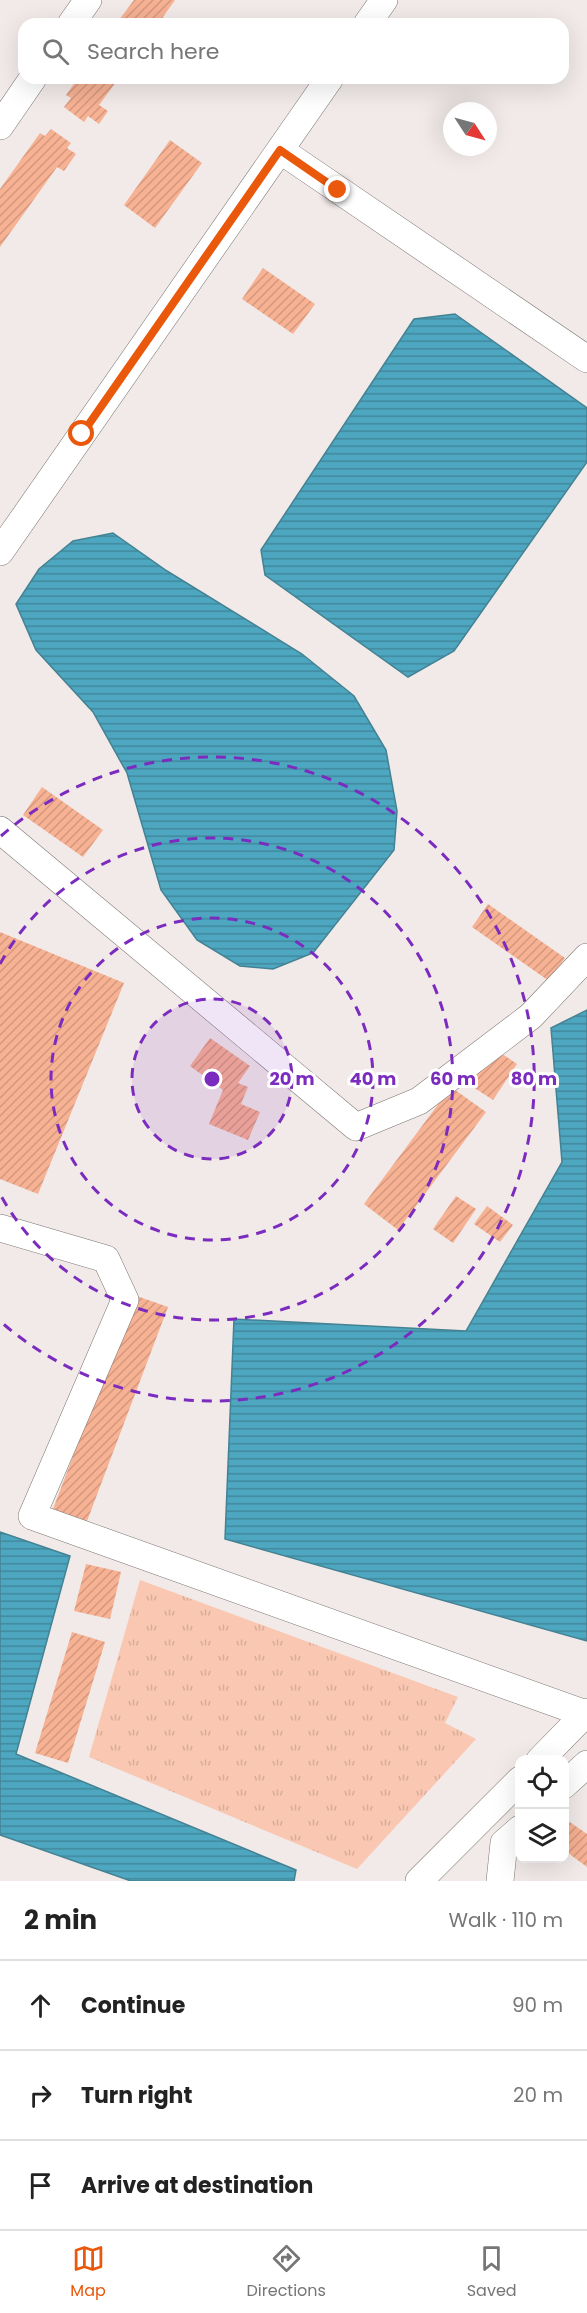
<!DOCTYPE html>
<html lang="en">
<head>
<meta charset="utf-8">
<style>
	:root { --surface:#fff; --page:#f6f6f6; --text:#222; --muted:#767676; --line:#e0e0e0; --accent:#ea580c }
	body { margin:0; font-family:Poppins,sans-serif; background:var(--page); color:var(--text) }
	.controls { position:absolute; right:18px; bottom:18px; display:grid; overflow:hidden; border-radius:12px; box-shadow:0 6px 24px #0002 }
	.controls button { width:54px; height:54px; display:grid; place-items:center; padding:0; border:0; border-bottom:2px solid var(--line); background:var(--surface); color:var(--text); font:30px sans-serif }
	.compass { position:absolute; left:443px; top:102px; width:54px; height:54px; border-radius:50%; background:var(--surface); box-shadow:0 6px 24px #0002; rotate:126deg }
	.stop { position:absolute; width:18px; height:18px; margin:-14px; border:4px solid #ea580c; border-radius:50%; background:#fff }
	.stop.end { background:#ea580c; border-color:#fff; box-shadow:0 2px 6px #0008 }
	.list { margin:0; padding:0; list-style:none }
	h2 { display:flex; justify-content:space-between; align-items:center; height:78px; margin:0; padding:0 24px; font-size:26px }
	h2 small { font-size:20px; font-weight:400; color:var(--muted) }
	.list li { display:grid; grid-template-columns:39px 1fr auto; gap:18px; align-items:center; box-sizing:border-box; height:90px; padding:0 24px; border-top:2px solid var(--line) }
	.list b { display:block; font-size:22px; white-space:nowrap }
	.list em { font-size:20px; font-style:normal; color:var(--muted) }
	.icon { flex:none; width:33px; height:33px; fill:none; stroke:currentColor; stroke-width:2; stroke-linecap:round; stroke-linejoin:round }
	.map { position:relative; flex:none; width:587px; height:1881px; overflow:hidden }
	.search { position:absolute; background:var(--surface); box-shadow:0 6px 24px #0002; left:18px; right:18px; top:18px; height:66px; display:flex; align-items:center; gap:15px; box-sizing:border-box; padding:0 21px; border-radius:18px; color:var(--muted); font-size:22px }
	.sheet { height:348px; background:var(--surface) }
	nav { display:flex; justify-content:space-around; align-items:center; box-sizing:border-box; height:84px; border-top:2px solid var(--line); background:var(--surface); font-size:16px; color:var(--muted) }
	nav a { display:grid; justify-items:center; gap:3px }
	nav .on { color:var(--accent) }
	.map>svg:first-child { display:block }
	.park { fill:url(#park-tufts) }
	.water { fill:url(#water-rules); stroke:#448293; stroke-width:1.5 }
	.building { fill:url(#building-hatch) }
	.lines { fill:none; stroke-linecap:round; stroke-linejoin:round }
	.minor-casing { stroke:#7b7573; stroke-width:28 }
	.minor { stroke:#fff; stroke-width:27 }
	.route { stroke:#ea580c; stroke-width:8 }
	.ring { fill:none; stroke:#7b2cbf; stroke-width:3; stroke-dasharray:10 8 }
	.centre { fill:#7b2cbf; stroke:#fff; stroke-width:3 }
	.ring-label { font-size:18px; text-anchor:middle; font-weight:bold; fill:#7b2cbf; stroke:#fff; stroke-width:6; stroke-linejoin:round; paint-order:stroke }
</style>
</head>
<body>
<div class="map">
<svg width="587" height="1881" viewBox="0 0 587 1881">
	<defs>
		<pattern id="park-tufts" width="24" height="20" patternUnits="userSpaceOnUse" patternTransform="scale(1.5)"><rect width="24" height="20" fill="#fac8b2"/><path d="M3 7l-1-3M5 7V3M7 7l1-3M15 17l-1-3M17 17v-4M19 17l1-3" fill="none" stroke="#d7ac99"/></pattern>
		<pattern id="water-rules" width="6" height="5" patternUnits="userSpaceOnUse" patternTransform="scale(1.5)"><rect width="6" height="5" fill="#4ea7c0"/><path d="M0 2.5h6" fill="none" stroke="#41889c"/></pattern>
		<pattern id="building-hatch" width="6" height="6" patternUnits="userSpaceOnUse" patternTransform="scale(1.5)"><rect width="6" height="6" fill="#f7b193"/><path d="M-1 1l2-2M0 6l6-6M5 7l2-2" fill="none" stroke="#d4987f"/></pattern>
	</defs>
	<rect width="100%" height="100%" fill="#f1eae8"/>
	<!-- park -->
	<path class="park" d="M140 1580 458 1697 445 1723 476 1739 357 1869 89 1757Z"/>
	<!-- water -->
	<path class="water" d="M455 314 587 408V462L454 651 408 677 265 575 261 550 414 319Z
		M113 533 167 571 302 654 354 696 386 750 397 811 394 850 313 953 273 969 240 966 197 940 161 890 127 773 93 712 36 650 16 604 39 569 73 541Z
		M587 1010V1641L225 1539 234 1319 466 1331 562 1162 551 1028Z
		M0 1532 70 1556 16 1754 296 1870 294 1881H131L0 1835Z"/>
	<!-- building -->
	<path class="building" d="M134 0H175L158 24H116Z
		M78 78H119L99 105 108 111 99 124 88 116 84 122 64 107 71 98 66 95Z
		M51 129 71 143 67 148 76 154 64 171 57 167 0 247V189L40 133 45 136Z
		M170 140 202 163 155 228 124 205Z
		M263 268 315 304 293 334 242 299Z
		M42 787 103 830 83 857 23 815Z
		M488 904 565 958 549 981 472 927Z
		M0 932 124 983 38 1194 0 1179Z
		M210 1038 250 1066 238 1083 248 1087 241 1104 260 1112 248 1140 209 1124 223 1090 190 1066Z
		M495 1049 517 1064 493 1100 470 1085Z
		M451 1087 486 1112 398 1230 364 1204Z
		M456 1196 476 1209 453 1243 433 1229Z
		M487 1206 513 1225 500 1242 474 1224Z
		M134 1295 168 1307 84 1529 50 1517Z
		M86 1564 121 1572 110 1619 74 1611Z
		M72 1632 105 1642 68 1763 35 1753Z
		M564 1818 587 1834V1867L564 1850Z"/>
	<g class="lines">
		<!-- minor casing -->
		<g class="minor-casing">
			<path id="minor" d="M71 24 88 0
				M367 24 384 0
				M0 126 33 78
				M280 150 587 359
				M0 552 330 78
				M0 830 356 1127 419 1101 531 1016 587 957
				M0 1228 106 1259 125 1300 32 1516 586 1714
				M540 1760 587 1712
				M564 1785 587 1764
				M419 1881 520 1780
				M500 1881 504 1843 520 1829"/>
		</g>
		<!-- minor -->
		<use href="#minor" class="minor"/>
	</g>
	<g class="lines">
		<!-- route -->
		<path class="route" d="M82 434 280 150 338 190"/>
	</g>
	<!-- distance rings -->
	<circle cx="212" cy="1079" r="80" fill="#7b2cbf" fill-opacity=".12"/>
	<g class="ring">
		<circle cx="212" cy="1079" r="80"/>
		<circle cx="212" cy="1079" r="161"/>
		<path d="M0 964A241 241 0 1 1 0 1194"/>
		<path d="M1 836A322 322 0 1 1 1 1322"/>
	</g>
	<circle cx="212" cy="1079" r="9" class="centre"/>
	<g class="ring-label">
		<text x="292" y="1085">20 m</text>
		<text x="373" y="1085">40 m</text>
		<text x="453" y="1085">60 m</text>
		<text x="534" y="1085">80 m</text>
	</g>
</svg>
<div class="controls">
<button><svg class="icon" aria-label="locate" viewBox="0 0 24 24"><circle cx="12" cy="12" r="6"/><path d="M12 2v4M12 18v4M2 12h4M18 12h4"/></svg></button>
<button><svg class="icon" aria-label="layers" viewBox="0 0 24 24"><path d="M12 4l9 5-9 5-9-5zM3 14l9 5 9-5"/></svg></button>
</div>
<svg class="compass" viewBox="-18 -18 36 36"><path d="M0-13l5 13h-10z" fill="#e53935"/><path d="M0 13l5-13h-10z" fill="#767676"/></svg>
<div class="stop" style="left:82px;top:434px"></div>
<div class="stop end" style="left:338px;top:190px"></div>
<div class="search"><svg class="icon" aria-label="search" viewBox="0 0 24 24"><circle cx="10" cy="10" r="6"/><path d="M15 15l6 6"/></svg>Search here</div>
</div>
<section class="sheet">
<h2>2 min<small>Walk · 110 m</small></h2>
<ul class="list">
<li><svg class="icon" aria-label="ahead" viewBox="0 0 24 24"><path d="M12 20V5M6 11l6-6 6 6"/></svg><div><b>Continue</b></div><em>90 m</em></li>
<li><svg class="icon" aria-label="right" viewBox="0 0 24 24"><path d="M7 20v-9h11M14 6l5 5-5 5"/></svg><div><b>Turn right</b></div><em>20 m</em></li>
<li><svg class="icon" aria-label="arrive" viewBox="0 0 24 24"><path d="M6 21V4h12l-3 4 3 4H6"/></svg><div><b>Arrive at destination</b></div></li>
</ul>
</section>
<nav>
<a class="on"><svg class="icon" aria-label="map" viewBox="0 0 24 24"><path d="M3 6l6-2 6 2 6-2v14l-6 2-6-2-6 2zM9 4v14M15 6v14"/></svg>Map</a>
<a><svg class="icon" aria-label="directions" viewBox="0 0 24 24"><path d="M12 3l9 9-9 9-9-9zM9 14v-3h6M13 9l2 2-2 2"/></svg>Directions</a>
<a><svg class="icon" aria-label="saved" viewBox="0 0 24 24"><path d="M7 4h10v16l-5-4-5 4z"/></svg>Saved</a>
</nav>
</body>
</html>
